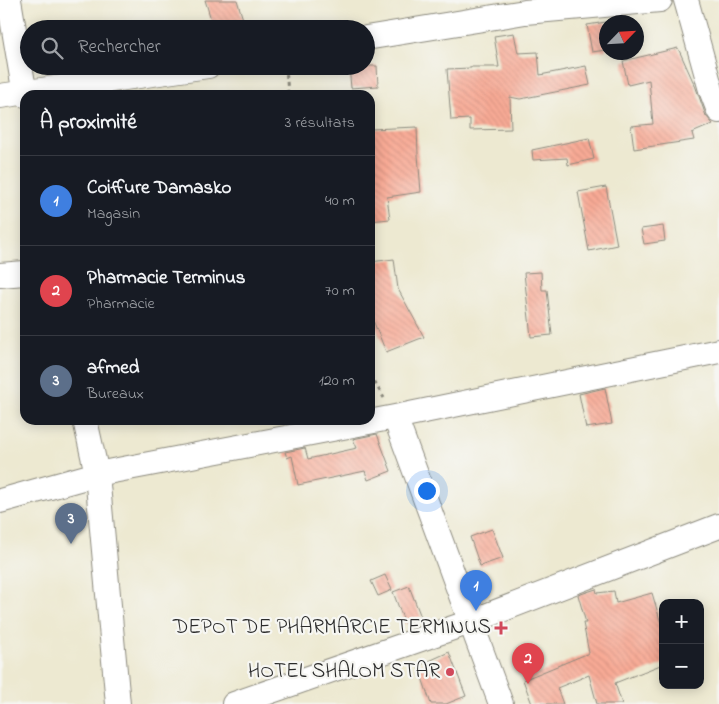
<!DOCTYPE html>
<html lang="fr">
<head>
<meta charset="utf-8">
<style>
	:root { --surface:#171b24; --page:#20242c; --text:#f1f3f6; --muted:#9ea1a6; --line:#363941; --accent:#d1495b }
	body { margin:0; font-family:"Indie Flower",sans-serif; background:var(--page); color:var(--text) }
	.controls { position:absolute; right:15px; bottom:15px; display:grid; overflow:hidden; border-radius:10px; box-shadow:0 2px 12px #0003 }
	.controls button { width:45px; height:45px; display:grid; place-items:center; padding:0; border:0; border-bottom:1px solid var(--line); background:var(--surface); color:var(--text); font:25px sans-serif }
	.compass { position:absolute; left:599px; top:15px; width:45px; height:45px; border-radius:50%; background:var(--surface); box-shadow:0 2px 12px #0003; rotate:65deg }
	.you { position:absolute; left:426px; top:490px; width:18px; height:18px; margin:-12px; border:4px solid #fff; border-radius:50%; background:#1a73e8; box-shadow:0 0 0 8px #1a73e833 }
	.badge { display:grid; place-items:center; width:32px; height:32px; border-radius:50%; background:var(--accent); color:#fff; font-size:16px; font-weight:700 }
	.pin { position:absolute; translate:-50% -41px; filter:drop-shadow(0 1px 2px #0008) }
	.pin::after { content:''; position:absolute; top:26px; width:18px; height:15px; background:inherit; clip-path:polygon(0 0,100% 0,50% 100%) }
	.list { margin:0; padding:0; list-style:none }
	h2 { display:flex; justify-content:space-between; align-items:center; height:65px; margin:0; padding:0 20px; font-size:21px }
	h2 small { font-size:16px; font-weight:400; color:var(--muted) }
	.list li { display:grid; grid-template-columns:32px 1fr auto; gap:15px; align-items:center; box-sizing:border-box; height:90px; padding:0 20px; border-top:1px solid var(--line) }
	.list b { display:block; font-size:19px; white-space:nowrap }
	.list p { margin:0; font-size:16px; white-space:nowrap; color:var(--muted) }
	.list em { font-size:16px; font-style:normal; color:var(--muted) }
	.icon { flex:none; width:28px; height:28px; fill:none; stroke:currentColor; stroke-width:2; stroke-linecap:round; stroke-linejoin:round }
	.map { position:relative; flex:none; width:719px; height:704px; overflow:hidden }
	.search { position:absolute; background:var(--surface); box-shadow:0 2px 12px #0003; left:20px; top:20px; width:355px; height:55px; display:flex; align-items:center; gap:12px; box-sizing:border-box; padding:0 18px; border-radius:28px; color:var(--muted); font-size:19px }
	.panel { position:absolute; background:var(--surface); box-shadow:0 2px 12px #0003; left:20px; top:90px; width:355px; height:335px; border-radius:15px }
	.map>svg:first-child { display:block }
	.building { fill:url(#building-back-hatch) }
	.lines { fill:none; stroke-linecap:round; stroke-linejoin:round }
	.minor-casing { stroke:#8c8a7e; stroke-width:26 }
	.path { stroke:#8c8a7e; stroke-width:3; stroke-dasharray:4 4; stroke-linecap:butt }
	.minor { stroke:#fff; stroke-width:24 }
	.poi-dot { fill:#d1495b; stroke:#f6f6f2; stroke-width:2 }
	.labels { text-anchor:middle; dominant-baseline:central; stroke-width:4.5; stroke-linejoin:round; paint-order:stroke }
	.poi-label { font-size:21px; fill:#2b2b2b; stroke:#f6f6f2; text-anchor:end }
</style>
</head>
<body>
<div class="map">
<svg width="719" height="704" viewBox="0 0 719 704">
	<defs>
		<pattern id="building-back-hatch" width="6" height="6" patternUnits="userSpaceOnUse" patternTransform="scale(1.25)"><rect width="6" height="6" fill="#f8aa95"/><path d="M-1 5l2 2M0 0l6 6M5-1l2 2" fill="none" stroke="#d59281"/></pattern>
	</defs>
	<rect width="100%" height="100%" fill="#f6f6f2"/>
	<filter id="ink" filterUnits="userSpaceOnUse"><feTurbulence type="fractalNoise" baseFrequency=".02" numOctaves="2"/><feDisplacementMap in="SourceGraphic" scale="10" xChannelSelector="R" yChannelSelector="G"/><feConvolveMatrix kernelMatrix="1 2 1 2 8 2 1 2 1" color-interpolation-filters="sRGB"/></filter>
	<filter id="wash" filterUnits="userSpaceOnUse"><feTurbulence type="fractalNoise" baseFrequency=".0096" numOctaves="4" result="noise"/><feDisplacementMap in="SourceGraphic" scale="20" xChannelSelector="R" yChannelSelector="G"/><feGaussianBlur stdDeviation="1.12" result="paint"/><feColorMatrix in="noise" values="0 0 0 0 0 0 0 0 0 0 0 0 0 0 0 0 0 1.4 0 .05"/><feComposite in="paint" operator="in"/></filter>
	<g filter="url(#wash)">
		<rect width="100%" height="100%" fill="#ede9d1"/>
		<g id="blocks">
			<!-- building -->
			<path class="building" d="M205 0H237L246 29H214Z
				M606 22V50L592 52 587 25Z
				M514 33 518 53 538 52 540 75 586 66 590 85 520 99 510 97 511 129 470 130V119L451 120 447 69 471 68V67H499L494 36Z
				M678 48 696 88 706 116 713 124 692 133 694 140 634 149 631 126 653 124 649 80 628 85 623 61Z
				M349 66H377L378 86 351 88Z
				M417 127 418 155 421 192 387 197 390 219 370 221V176L374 175 371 129Z
				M589 138 594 159 568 165 567 158 533 160 532 150Z
				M606 187 617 245 589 251 578 192Z
				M663 226 665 241 644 244 641 229Z
				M394 259 398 289 424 337 386 352 370 313V262Z
				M541 272 542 290H547L552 335 531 337 524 273Z
				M605 388 612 424 586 428 579 394Z
				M377 434 391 471 368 480 365 471 298 485 292 456 287 458 285 452 305 448 308 459 357 448 353 439Z
				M492 529 503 558 480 566 470 537Z
				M385 575 392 590 378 596 371 581Z
				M409 586 421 617 405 624 393 592Z
				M596 589 597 593 614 591 616 603 652 593 663 630V664L615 683 622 704H597L589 675 557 688 563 704H532L523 680 589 653 583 623H586L578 595Z
				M449 652 466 696 446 704H431L418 666Z"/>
		</g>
	</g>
	<g filter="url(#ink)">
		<use href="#blocks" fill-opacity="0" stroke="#8c8a7e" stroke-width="1"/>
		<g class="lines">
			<!-- minor casing -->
			<g class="minor-casing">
				<path id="minor" d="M9 0 25 95
					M686 0 711 90 719 111
					M366 38 525 12 660 0
					M0 96 208 66
					M0 275 25 273
					M395 417 501 704
					M85 420 97 474 118 704
					M0 501 97 474 395 417 719 351
					M234 704 470 622 719 526"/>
			</g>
			<!-- path -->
			<path class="path" d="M286 66 288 95
				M370 375 384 398"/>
			<!-- minor -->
			<use href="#minor" class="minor"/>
		</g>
	</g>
	<!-- markers -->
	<g class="poi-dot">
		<path d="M498.5 620.5h5v5h5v5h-5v5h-5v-5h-5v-5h5z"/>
		<circle cx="450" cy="672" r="5"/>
	</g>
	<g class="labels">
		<!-- poi labels -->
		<g class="poi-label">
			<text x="491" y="628">DEPOT DE PHARMARCIE TERMINUS</text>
			<text x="440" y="672">HOTEL SHALOM STAR</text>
		</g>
	</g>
</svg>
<div class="controls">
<button>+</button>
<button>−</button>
</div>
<svg class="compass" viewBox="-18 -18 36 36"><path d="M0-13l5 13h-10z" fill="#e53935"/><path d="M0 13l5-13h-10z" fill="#9ea1a6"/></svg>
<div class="you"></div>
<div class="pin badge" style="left:476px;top:611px;background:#3f7fe0">1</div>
<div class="pin badge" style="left:528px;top:684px;background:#e0444e">2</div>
<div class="pin badge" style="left:71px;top:544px;background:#5c6f8a">3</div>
<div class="search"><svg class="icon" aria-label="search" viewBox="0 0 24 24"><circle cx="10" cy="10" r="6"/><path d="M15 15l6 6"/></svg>Rechercher</div>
<section class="panel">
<h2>À proximité<small>3 résultats</small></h2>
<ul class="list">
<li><span class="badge" style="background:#3f7fe0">1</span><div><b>Coiffure Damasko</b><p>Magasin</p></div><em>40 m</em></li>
<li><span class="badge" style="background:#e0444e">2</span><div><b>Pharmacie Terminus</b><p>Pharmacie</p></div><em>70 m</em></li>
<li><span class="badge" style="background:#5c6f8a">3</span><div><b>afmed</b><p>Bureaux</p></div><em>120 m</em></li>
</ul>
</section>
</div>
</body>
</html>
